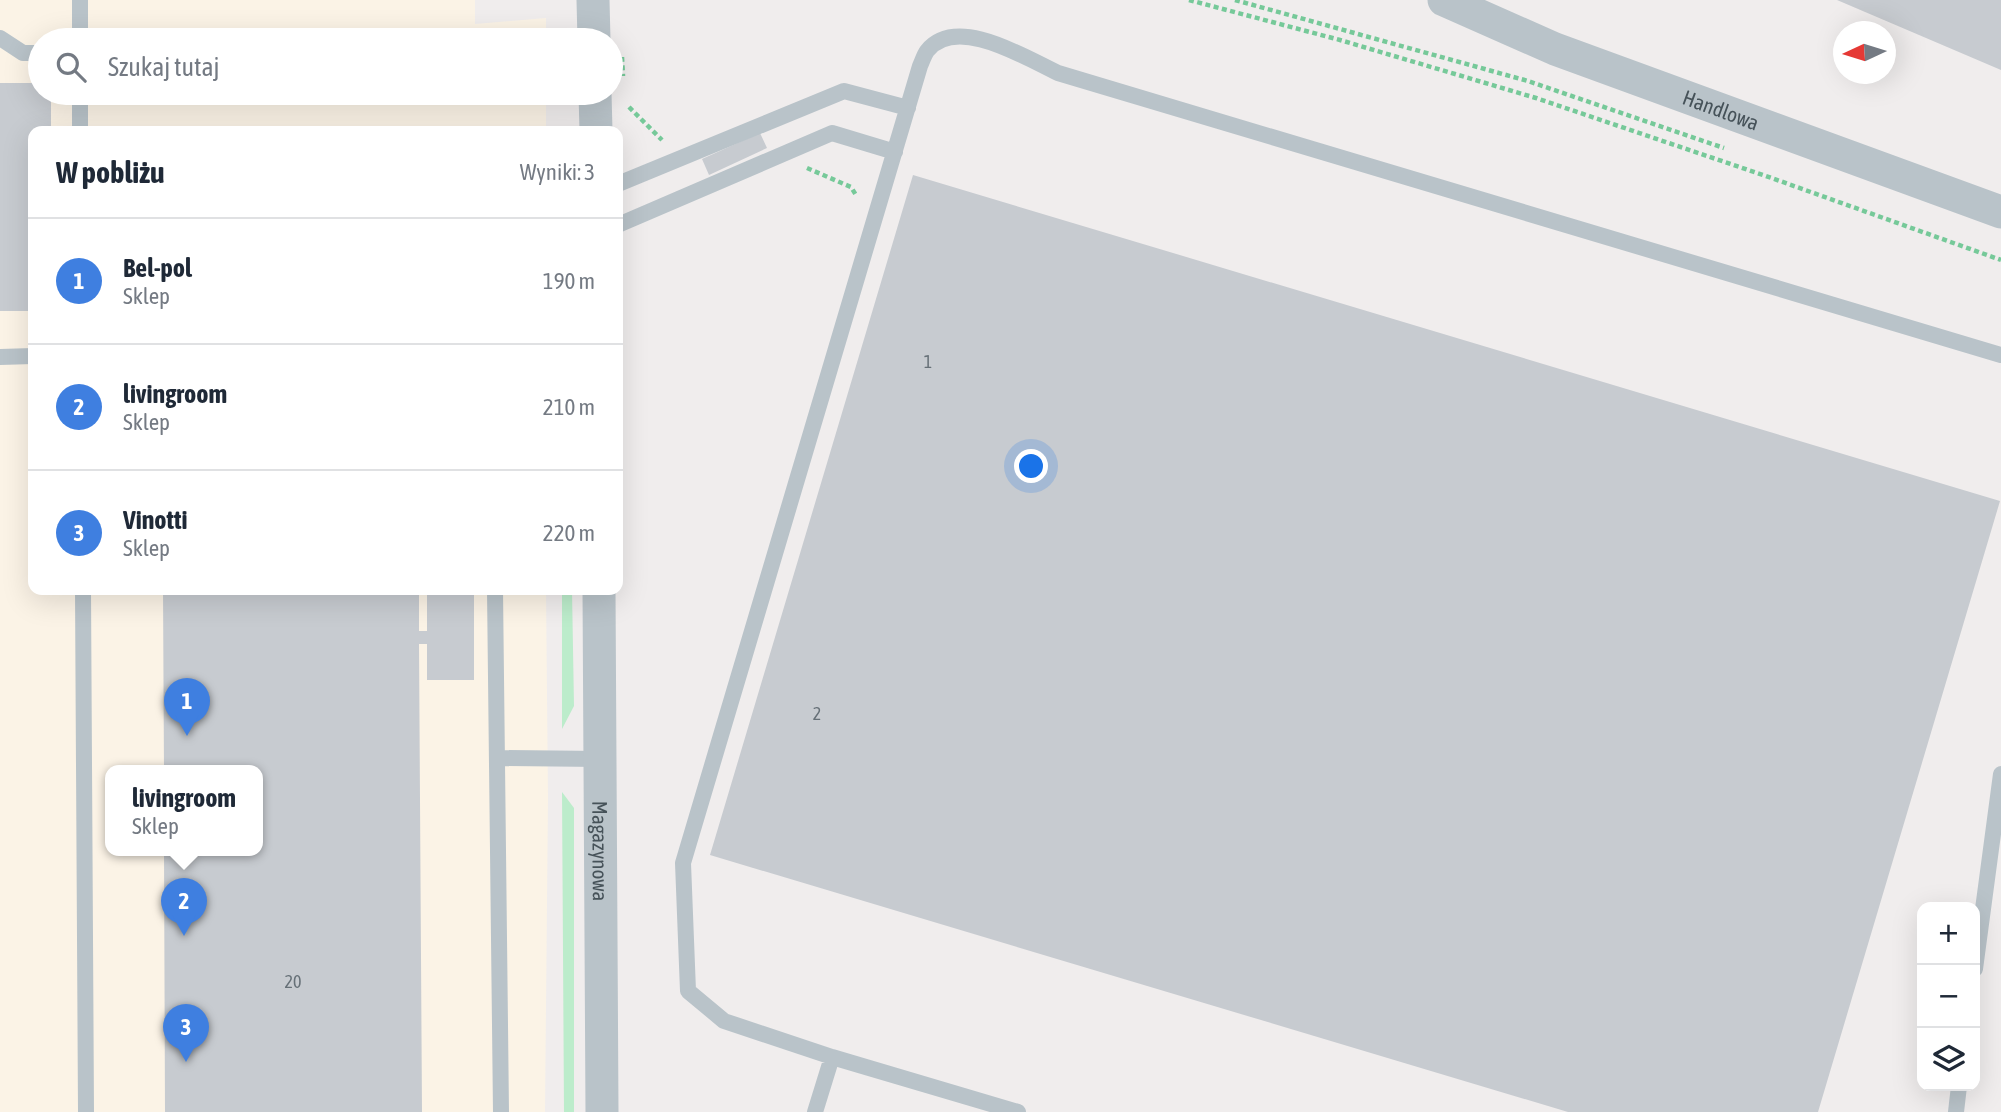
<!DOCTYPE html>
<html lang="pl">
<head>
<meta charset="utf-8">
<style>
	:root { --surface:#fff; --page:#f2f2f3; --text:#1f2937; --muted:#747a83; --line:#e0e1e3; --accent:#b45309 }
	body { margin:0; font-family:"Asap Condensed",sans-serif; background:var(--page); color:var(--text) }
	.controls { position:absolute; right:21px; bottom:21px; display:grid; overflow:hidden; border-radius:14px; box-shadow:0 7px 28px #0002 }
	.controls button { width:63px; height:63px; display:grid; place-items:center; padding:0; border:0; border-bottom:2px solid var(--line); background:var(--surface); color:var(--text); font:35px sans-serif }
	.compass { position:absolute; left:1833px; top:21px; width:63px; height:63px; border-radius:50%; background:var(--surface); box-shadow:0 7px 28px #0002; rotate:266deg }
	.you { position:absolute; left:1032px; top:467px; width:24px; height:24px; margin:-18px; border:5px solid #fff; border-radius:50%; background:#1a73e8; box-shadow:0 0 0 10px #1a73e833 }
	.badge { display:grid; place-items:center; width:46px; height:46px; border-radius:50%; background:var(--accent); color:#fff; font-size:23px; font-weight:700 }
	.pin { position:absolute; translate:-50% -58px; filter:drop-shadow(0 2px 4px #0008) }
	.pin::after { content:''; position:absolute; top:37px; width:24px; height:21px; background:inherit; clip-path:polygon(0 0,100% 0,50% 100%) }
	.popup { position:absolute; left:105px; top:765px; width:158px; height:91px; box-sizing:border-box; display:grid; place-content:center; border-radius:14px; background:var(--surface); filter:drop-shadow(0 2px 5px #0005); font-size:23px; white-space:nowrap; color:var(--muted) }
	.popup b { font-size:26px; color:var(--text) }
	.popup::after { content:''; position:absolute; left:50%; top:100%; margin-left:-14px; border:14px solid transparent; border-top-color:var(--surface) }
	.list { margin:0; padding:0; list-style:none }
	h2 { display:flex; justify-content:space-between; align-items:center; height:91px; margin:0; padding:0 28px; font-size:30px }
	h2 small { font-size:23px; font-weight:400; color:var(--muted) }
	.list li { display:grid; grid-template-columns:46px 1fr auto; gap:21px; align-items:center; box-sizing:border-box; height:126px; padding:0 28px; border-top:2px solid var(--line) }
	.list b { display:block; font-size:26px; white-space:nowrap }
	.list p { margin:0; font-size:23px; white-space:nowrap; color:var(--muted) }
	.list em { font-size:23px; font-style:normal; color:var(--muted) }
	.icon { flex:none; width:38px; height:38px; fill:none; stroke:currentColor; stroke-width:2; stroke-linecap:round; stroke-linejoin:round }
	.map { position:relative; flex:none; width:2001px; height:1112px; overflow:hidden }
	.search { position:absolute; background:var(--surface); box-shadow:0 7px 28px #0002; left:28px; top:28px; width:595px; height:77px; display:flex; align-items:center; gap:18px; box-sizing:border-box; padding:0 24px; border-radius:38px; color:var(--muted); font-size:26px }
	.panel { position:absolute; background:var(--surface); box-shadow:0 7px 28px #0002; left:28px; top:126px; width:595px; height:469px; border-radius:14px }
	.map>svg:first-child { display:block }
	.commercial { fill:#fbf3e6; fill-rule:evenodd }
	.green { fill:#bceccb }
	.building { fill:#c7cbd0 }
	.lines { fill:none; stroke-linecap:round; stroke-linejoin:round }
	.path { stroke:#76c999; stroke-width:4.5; stroke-dasharray:5 3.5; stroke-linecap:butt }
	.lane { stroke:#b9c3c9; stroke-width:16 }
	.street { stroke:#b9c3c9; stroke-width:33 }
	.labels { text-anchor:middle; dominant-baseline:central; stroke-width:6; stroke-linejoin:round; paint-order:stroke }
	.number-label { font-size:18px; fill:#667077 }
	.street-label { font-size:21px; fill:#465259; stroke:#fff }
</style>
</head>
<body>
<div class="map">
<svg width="2001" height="1112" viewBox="0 0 2001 1112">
	<rect width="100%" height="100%" fill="#f0eded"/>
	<!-- commercial -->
	<path class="commercial" d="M0 0H475V24L546 18V40H40V93H546V131H33V590H546L548 798 545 1112H0ZM110 770H258V850H110Z"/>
	<!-- green -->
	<path class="green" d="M562 590H572L574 706 562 729Z
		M562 792 574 808V1112H564Z"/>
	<!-- building -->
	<path class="building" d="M1837 0H2001V70Z
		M0 83H40V93H51V131H33V311H0Z
		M760 133 767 148 709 175 702 159Z
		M913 175 2000 501 1818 1112H1568L710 855Z
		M163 590H419V631H427V590H474V680H427V644H419L422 1112H165L164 850H258V770H164Z"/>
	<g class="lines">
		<!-- path -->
		<path class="path" d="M1189 0 1340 40 1536 98 1766 176 2001 260
			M1235 0 1528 81 1724 148
			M622 57 623 76
			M629 107 662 140
			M807 168 851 187 856 195"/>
		<!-- lane -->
		<path class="lane" d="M0 38 23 53H40
			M80 40V0
			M80 93V131
			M618 184 844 91 908 108
			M618 225 832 133 895 152
			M0 357 33 356
			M83 590 86 1112
			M495 590 501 1112
			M497 758 600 759
			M1975 969 2001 774
			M815 1112 832 1057
			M1018 1112 832 1057 724 1021 688 991 683 863 920 66C922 62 924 55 927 51 956 14 1026 58 1058 73L2001 355
			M1956 1112 1959 1086"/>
		<!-- street -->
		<g class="street">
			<path d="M593 0 594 40"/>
			<path id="s1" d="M1444 0 1555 49 2001 212"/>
			<path d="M595 93 596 131"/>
			<path id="s2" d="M599 590 602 1112"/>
		</g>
	</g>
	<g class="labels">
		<!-- number labels -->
		<g class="number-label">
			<text x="928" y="361">1</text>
			<text x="817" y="713">2</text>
			<text x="293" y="981">20</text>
		</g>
		<!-- street labels -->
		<g class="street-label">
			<text stroke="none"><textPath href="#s1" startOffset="298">Handlowa</textPath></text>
			<text stroke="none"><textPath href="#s2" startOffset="261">Magazynowa</textPath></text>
		</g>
	</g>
</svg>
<div class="controls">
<button>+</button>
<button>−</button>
<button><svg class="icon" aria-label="layers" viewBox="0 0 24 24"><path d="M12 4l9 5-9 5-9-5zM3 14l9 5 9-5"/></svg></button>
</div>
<svg class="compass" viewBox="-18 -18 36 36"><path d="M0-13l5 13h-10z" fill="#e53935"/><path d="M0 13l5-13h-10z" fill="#747a83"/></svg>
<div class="you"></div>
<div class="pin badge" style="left:187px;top:736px;background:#3f7fe0">1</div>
<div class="pin badge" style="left:184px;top:936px;background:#3f7fe0">2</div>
<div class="popup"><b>livingroom</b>Sklep</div>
<div class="pin badge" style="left:186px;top:1062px;background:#3f7fe0">3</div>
<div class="search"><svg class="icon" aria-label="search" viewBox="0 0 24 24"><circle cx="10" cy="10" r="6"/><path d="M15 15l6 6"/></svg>Szukaj tutaj</div>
<section class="panel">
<h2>W pobliżu<small>Wyniki: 3</small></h2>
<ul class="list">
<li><span class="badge" style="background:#3f7fe0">1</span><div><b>Bel-pol</b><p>Sklep</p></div><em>190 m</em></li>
<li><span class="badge" style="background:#3f7fe0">2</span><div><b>livingroom</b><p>Sklep</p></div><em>210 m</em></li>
<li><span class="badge" style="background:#3f7fe0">3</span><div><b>Vinotti</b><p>Sklep</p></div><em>220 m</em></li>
</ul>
</section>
</div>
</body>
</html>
